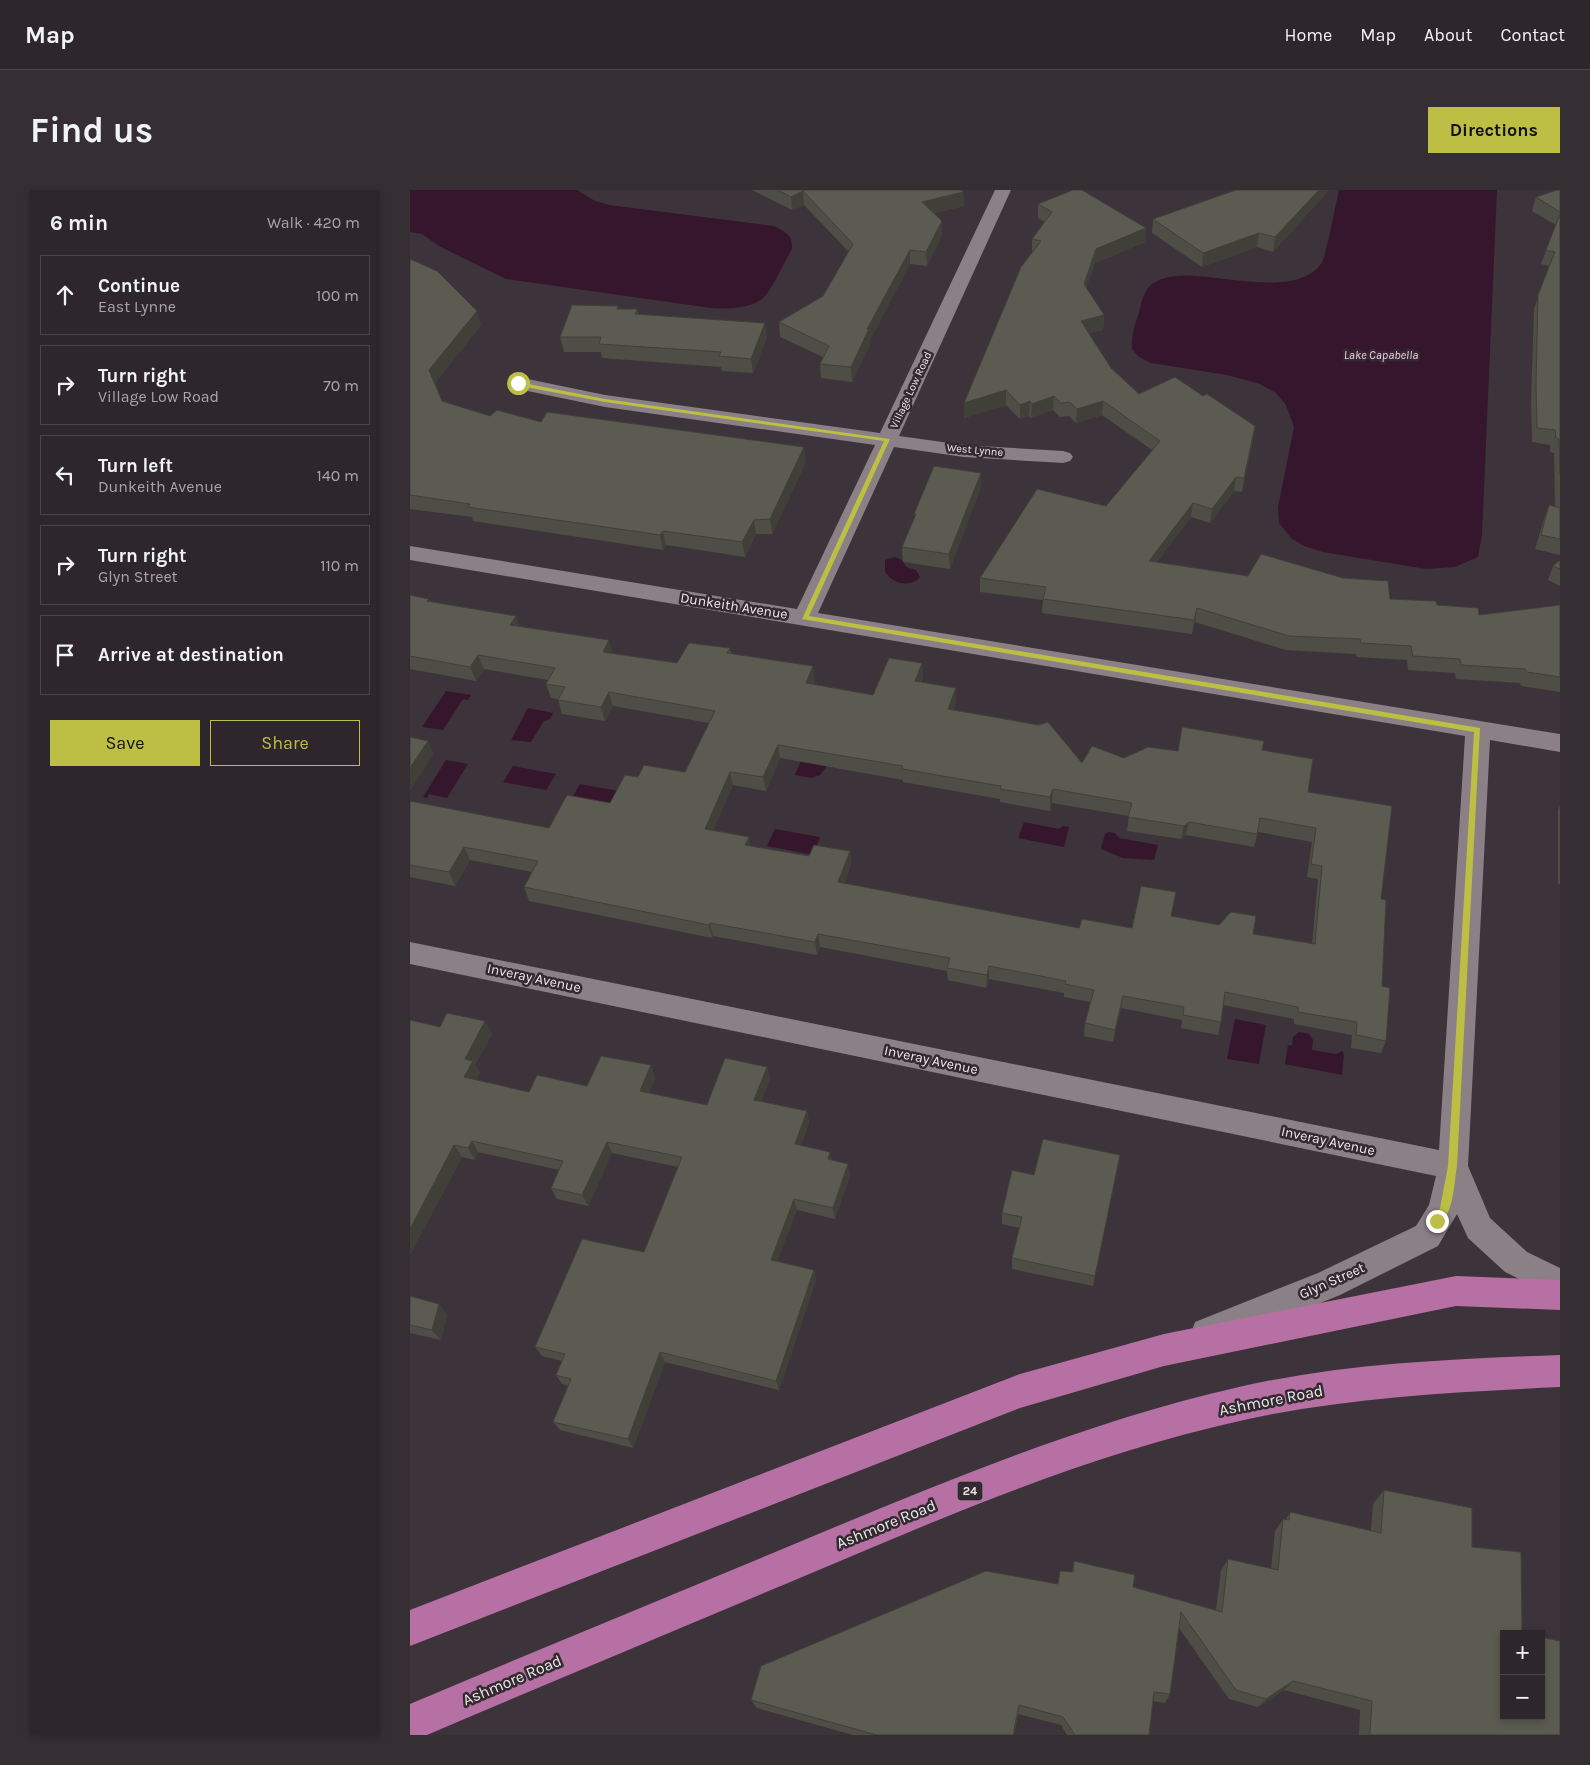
<!DOCTYPE html>
<html lang="en">
<head>
<meta charset="utf-8">
<style>
	:root { --surface:#2d272c; --page:#352f34; --text:#f1f3f6; --muted:#a7a5a9; --line:#484448; --accent:#bcbf44 }
	body { margin:0; font-family:Karla,sans-serif; background:var(--page); color:var(--text) }
	.controls { position:absolute; right:15px; bottom:15px; display:grid; overflow:hidden; border-radius:0px; box-shadow:0 2px 8px #0003 }
	.controls button { width:45px; height:45px; display:grid; place-items:center; padding:0; border:0; border-bottom:1px solid var(--line); background:var(--surface); color:var(--text); font:25px sans-serif }
	.stop { position:absolute; width:15px; height:15px; margin:-11px; border:4px solid #bcbf44; border-radius:50%; background:#fff }
	.stop.end { background:#bcbf44; border-color:#fff; box-shadow:0 1px 5px #0008 }
	.list { margin:0; padding:0; list-style:none }
	h2 { display:flex; justify-content:space-between; align-items:center; height:65px; margin:0; padding:0 20px; font-size:21px }
	h2 small { font-size:16px; font-weight:400; color:var(--muted) }
	.list li { display:grid; grid-template-columns:32px 1fr auto; gap:15px; align-items:center; box-sizing:border-box; height:80px; margin:0 10px 10px; padding:0 10px; border:1px solid var(--line); border-radius:0px }
	.list b { display:block; font-size:19px; white-space:nowrap }
	.list p { margin:0; font-size:16px; white-space:nowrap; color:var(--muted) }
	.list em { font-size:16px; font-style:normal; color:var(--muted) }
	.actions { display:flex; gap:10px; padding:15px 20px }
	.actions a { flex:1; padding:11px 0; border:1px solid var(--accent); border-radius:0px; text-align:center; font-size:18px; color:var(--accent) }
	.actions .main { background:var(--accent); color:#111 }
	.icon { flex:none; width:28px; height:28px; fill:none; stroke:currentColor; stroke-width:2; stroke-linecap:round; stroke-linejoin:round }
	.map { position:relative; flex:none; width:1150px; height:1545px; overflow:hidden; border-radius:0px }
	header { display:flex; align-items:center; gap:30px; box-sizing:border-box; height:70px; padding:0 25px; background:var(--surface); border-bottom:1px solid var(--line) }
	header strong { font-size:24px }
	nav { display:flex; gap:28px; margin-inline-start:auto; font-size:18px }
	.intro { display:flex; align-items:center; justify-content:space-between; box-sizing:border-box; height:120px; padding:0 30px }
	h1 { margin:0; font-size:35px }
	.button { padding:12px 22px; border-radius:0px; background:var(--accent); color:#111; font-size:18px; font-weight:700 }
	main { display:flex; gap:30px; padding:0 30px }
	aside { flex:1; background:var(--surface); border-radius:0px; box-shadow:0 2px 8px #0003 }
	.map>svg:first-child { display:block }
	.water { fill:#35162d }
	.lines { fill:none; stroke-linecap:round; stroke-linejoin:round }
	.minor { fill:#8a8086; fill-rule:evenodd }
	.major { fill:#b670a4; fill-rule:evenodd }
	.wall { fill:#4e4e46; fill-rule:evenodd }
	.shaded-wall { fill:#404039 }
	.building { fill:#5b5b51; stroke:#404039; fill-rule:evenodd }
	.route { fill:#bcbf44 }
	.labels { text-anchor:middle; dominant-baseline:central; stroke-width:5; stroke-linejoin:round; paint-order:stroke }
	.far-street-label { font-size:11px; fill:#eee8ec; stroke:#322a2f }
	.far-water-label { font-size:12px; font-style:italic; fill:#fdcbee; stroke:#322a2f }
	.shield { fill:#322a2f; stroke:#b6afb3; stroke-width:1 }
	.shield-label { font-size:12px; font-weight:bold; fill:#eee8ec }
	.street-label { font-size:14px; fill:#eee8ec; stroke:#322a2f }
	.near-street-label { font-size:16px; fill:#eee8ec; stroke:#322a2f }
</style>
</head>
<body>
<header>
<strong>Map</strong>
<nav><a>Home</a><a>Map</a><a>About</a><a>Contact</a></nav>
</header>
<div class="intro"><h1>Find us</h1><a class="button">Directions</a></div>
<main>
<aside>
<h2>6 min<small>Walk · 420 m</small></h2>
<ul class="list">
<li><svg class="icon" aria-label="ahead" viewBox="0 0 24 24"><path d="M12 20V5M6 11l6-6 6 6"/></svg><div><b>Continue</b><p>East Lynne</p></div><em>100 m</em></li>
<li><svg class="icon" aria-label="right" viewBox="0 0 24 24"><path d="M7 20v-9h11M14 6l5 5-5 5"/></svg><div><b>Turn right</b><p>Village Low Road</p></div><em>70 m</em></li>
<li><svg class="icon" aria-label="left" viewBox="0 0 24 24"><path d="M17 20v-9H6M10 6l-5 5 5 5"/></svg><div><b>Turn left</b><p>Dunkeith Avenue</p></div><em>140 m</em></li>
<li><svg class="icon" aria-label="right" viewBox="0 0 24 24"><path d="M7 20v-9h11M14 6l5 5-5 5"/></svg><div><b>Turn right</b><p>Glyn Street</p></div><em>110 m</em></li>
<li><svg class="icon" aria-label="arrive" viewBox="0 0 24 24"><path d="M6 21V4h12l-3 4 3 4H6"/></svg><div><b>Arrive at destination</b></div></li>
</ul>
<div class="actions"><a class="main">Save</a><a>Share</a></div>
</aside>
<div class="map">
<svg width="1150" height="1545" viewBox="0 0 1150 1545">
	<rect width="100%" height="100%" fill="#3c343a"/>
	<!-- water -->
	<path class="water" d="M0 0H167L185 11 199 15 364 36C375 42 383 45 382 59 375 70 363 98 354 107 342 119 317 119 301 118L96 89 29 56 12 44 0 42Z
		M929 0H1087L1072 345 1068 367 1045 377 1016 379 913 362 894 356 881 348 869 333 868 317 884 237 876 215 866 203 850 194 817 185 741 173 729 167 722 159C721 146 725 135 729 122 732 112 733 102 741 95 774 66 877 118 911 74 916 68 926 12 929 0Z
		M485 367 492 370 496 377 506 380 510 387 507 390C495 397 483 393 475 382V370Z
		M36 501 61 505 58 510 53 509 33 540 12 537Z
		M118 518 143 523 140 529 134 531 121 552 101 550Z
		M398 554 417 576 410 585 402 588 385 585Z
		M36 570 58 574 37 608 19 604 17 608 13 607Z
		M103 576 146 584 136 600 93 592Z
		M170 594 208 601 204 619 160 611Z
		M614 632 649 639 653 636 659 637 654 657 608 648Z
		M365 639 410 647 403 665 357 656Z
		M698 642 705 643 709 648 748 655 744 670 713 668 691 659 695 644Z
		M825 829 856 835 849 874 817 869Z
		M889 842 899 844 903 850 902 860 926 864 932 861 934 864 932 885 875 874 878 855 882 856 883 847Z"/>
	<g class="lines">
		<!-- minor -->
		<path class="minor" d="M585 0H601L489 246 554 255 653 261 660 263 663 267 660 271 653 273 554 267 484 257 408 423 1150 544V562L1080 550 1058 976 1080 1028 1117 1062 1150 1078V1109L1095 1082 1058 1048 1047 1024 1028 1056 930 1105 797 1159 785 1154 781 1143 785 1132 908 1083 1006 1036 1019 1015 1026 986 0 774V752L1029 960 1055 546 0 370V356L387 419 465 255 195 217 108 199 101 197 98 193 101 189 108 187 195 205 470 243Z"/>
		<!-- major -->
		<path class="major" d="M1046 1086 1150 1090V1120L1046 1116 754 1176 610 1218 0 1456V1420L610 1184 754 1144Z
			M1150 1165V1197C1044 1202 938 1207 834 1230 686 1262 543 1323 404 1382 275 1436 146 1490 17 1545H0V1514C127 1460 255 1408 382 1355 528 1294 675 1232 829 1197 934 1173 1043 1169 1150 1165Z"/>
	</g>
	<!-- wall -->
	<path class="wall" d="M342 0H552L553 2 554 16 524 23 532 45 517 76 500 74 460 150V154L442 192 411 188 410 174 413 167 370 147 369 132 413 106 439 62 394 15 382 20Z
		M826 0H919L863 62 847 57 792 77 742 43 743 29Z
		M1150 0V365L1125 359 1134 329 1139 315 1145 317 1144 263 1140 262V255L1122 252 1121 211 1124 119 1139 76 1131 74 1146 35 1122 21 1126 7Z
		M628 14 735 52 685 73 676 98 694 125 693 140 678 143 701 178 729 204 843 250 832 302 824 301 800 333 781 327 747 372 980 409 1027 415 1069 425 1150 415V502L1111 496 1110 493 1046 489 1045 483 998 480 997 470 947 467 946 464 876 460 785 432 782 444 632 423 633 410 570 402V388L696 316 742 260 692 225 666 233 659 226 650 227 643 220 621 228 619 226 610 229 596 215 554 228V213L622 63V49L635 32 628 28Z
		M0 69 71 135 25 193 32 211 80 226 131 232 396 272 362 344H346L335 367 256 355 253 360 63 331 62 327 0 319Z
		M208 116 209 119H227L228 124 357 147 343 183 312 181 311 177 192 168 191 162H154L150 147Z
		M571 297 540 379 493 372 492 357 505 328 504 324Z
		M1150 370V396L1138 390 1143 376Z
		M0 405 203 464 267 473 320 458 321 464 405 490 403 494 463 505 512 473 513 487 511 492 546 498V512L543 520 672 573 768 561 852 560 898 602 971 709 972 796 976 851 971 863 941 858 942 845 884 834V829L813 815 811 832 808 845 771 838 772 830 711 818 703 852 674 846 675 833 680 812 654 807V803L579 789 576 798 538 790 537 781 410 757 407 765 303 746 302 748 119 711 114 697 122 682 60 670 45 696 0 687V611L139 638 200 613 228 587 275 582 299 533 203 516 195 531 152 524 148 509 141 508 136 494 138 490 74 479 66 491 0 479ZM370 568 493 590V592L590 609V612L640 621 642 613 719 626 717 641 771 649 776 645 844 657 848 642 902 652 897 687 908 689 902 754 843 744 761 727 722 738H669L434 694 441 674 440 661 399 666 340 656 339 647 303 640 323 595 356 601Z
		M1150 616V694H1148V620Z
		M30 837 82 844 65 875 70 883 66 890 119 902 245 888 239 903 297 915 357 877 360 889 351 911 397 921 399 933 391 955 422 970 440 985 425 1029 387 1020 367 1071 404 1080 406 1090 369 1200 255 1172 223 1258 150 1240 143 1232 158 1196 152 1194 146 1185 152 1171 132 1166 125 1157 234 1062 268 977 202 963 178 1016 147 1009 141 998 149 980 68 962 65 970 52 967 0 1065Z
		M710 965 683 1096 602 1079V1068L609 1038 592 1034V1023L624 985Z
		M0 1106 37 1124 31 1150 0 1143Z
		M974 1300 1062 1357 1112 1443 1150 1545H949L950 1520 874 1500 848 1517 819 1509 769 1438 760 1504 755 1513 743 1511 739 1545H657L651 1535 608 1524 604 1545H443L347 1518 341 1510 648 1394 662 1382 664 1371 723 1397 806 1420 811 1381 818 1369 861 1379 865 1341 873 1329H876L880 1322 961 1341 963 1314Z"/>
	<!-- shaded-wall -->
	<path class="shaded-wall" d="M909 0H919L863 62 865 47Z
		M393 1 394 15 382 20 381 7Z
		M553 2 554 16 512 26V12Z
		M532 31V45L517 76 516 62Z
		M736 38 735 52 685 73 673 108 674 94 686 59Z
		M849 43 847 57 792 77 793 63Z
		M500 60V74L460 150V154L442 192 441 177 457 139Z
		M67 121 71 135 24 194 19 180Z
		M694 125 693 140 670 145 671 131Z
		M355 133 357 147 343 183 341 169Z
		M596 200V215L554 228V213Z
		M644 206 643 220 621 228 622 214Z
		M620 211 619 226 610 229V215Z
		M693 211 692 225 666 233 667 219Z
		M845 236 843 250 832 302 834 288Z
		M394 257 396 272 362 344 360 329Z
		M571 283V297L540 379 539 364Z
		M826 287 824 301 800 333 802 319Z
		M783 313 781 327 737 385 739 371Z
		M344 330 346 344 335 367 332 352Z
		M253 341 256 355 253 360 250 345Z
		M787 418 785 432 782 444 784 430Z
		M106 426 111 440 100 435Z
		M199 450 203 464 193 462Z
		M68 465 74 479 66 491 60 477Z
		M512 473 513 487 506 505 505 491Z
		M403 476 405 490 398 507 396 493Z
		M546 498V512L539 533 538 519Z
		M199 502 203 516 195 531 191 517Z
		M18 551 24 564 0 601V578Z
		M368 555 370 568 356 601 353 587Z
		M320 582 323 595 298 652 295 639Z
		M643 599 642 613 640 621V607Z
		M779 632 776 645 771 649 774 636Z
		M339 647 341 660 335 655Z
		M54 657 60 670 45 696 39 682Z
		M440 661 441 674 429 706 428 692Z
		M300 733 303 746 302 748 299 735Z
		M408 744 410 757 407 765 405 752Z
		M579 776V789L576 798 577 785Z
		M713 806 711 818 703 852 705 840Z
		M75 831 82 844 65 875 70 883 61 899 54 887 55 869Z
		M241 875 245 888 235 913 230 901Z
		M357 877 360 889 347 922 344 910Z
		M397 921 399 933 387 965 385 954Z
		M62 951 68 962 65 970 58 958Z
		M197 952 202 963 178 1016 172 1005Z
		M44 955 52 967 0 1065V1039Z
		M420 962 423 973 418 969Z
		M710 965 708 977 683 1096 685 1086Z
		M438 974 440 985 425 1029 423 1018Z
		M384 1009 387 1020 364 1080 361 1070Z
		M404 1080 406 1090 369 1200 366 1191Z
		M29 1114 37 1124 31 1150 22 1140Z
		M250 1162 255 1172 223 1258 218 1249Z
		M883 1491 874 1500 848 1517 856 1509Z"/>
	<!-- building -->
	<path class="building" d="M368 0H552L553 2 512 12 532 31 516 62 500 60 457 139H459L441 177 410 174 419 156 369 132 413 106 443 54 393 1 381 7Z
		M663 0H672L736 38 686 59 674 94 694 125 671 131 701 178 729 204 765 187 793 206 797 204 845 236 834 288 826 287 802 319 783 313 739 371 838 386 851 364 933 388 978 391 980 409 1026 411 1027 415 1068 418 1069 425 1150 415V487L1117 482 1115 479 1051 475 1050 469 1003 466 1001 456 951 453 950 449 879 446 787 418 784 430 633 409 636 397 570 388 627 299 696 316 750 251 693 211 667 219 660 212 651 213 644 206 622 214 620 211 610 215 596 200 554 213 611 77 631 51 622 49 642 22 628 14Z
		M826 0H909L865 47 849 43 793 63 743 29Z
		M1147 0H1150V22L1126 7Z
		M1150 24V284L1149 249 1146 248 1145 240 1127 238 1126 196 1128 105 1145 62 1136 60Z
		M0 69 27 81 67 121 19 180 32 211 80 226 87 220 131 232 137 222 394 257 360 329 344 330 332 352 253 341 250 345 58 317 60 314 0 305Z
		M162 115 208 116 207 119H227L225 124 355 133 341 169 309 166 311 162 189 154 191 147H150Z
		M524 276 571 283 539 364 492 357 506 324H504Z
		M1139 315 1150 318V349L1131 345Z
		M1150 370V379L1143 376Z
		M0 405 19 409 17 411 106 426 100 435 199 450 193 462 267 473 279 453 320 458 317 463 403 476 396 493 463 505 479 468 512 473 505 491 546 498 538 519 629 535 638 532 672 573 682 556 714 568 738 557 768 561 772 537 854 551 852 560 903 569 898 602 982 616 971 709 976 710 972 796 980 798 976 851 946 845 947 832 888 822V817L815 802 811 832 773 825 774 817 713 806 705 840 675 833 684 800 655 794 656 791 579 776 577 785 537 778 540 768 408 744 405 752 300 733 299 735 114 697 128 671 54 657 39 682 0 675V611L139 638 157 605 200 613 215 585 228 587 234 575 275 582 305 521 199 502 191 517 148 510 155 497 136 494 145 478 68 465 60 477 0 466ZM368 555 493 576 492 579 591 596 590 599 640 607 643 599 722 613 718 627 774 636 779 632 847 644 850 628 906 638 901 674 912 676 905 754 843 744 846 726 821 722 809 735 761 726 766 702 731 696 722 738 672 729 669 738 428 692 440 661 404 655 399 666 335 655 339 647 295 639 320 582 353 587Z
		M0 547 18 551 0 578Z
		M37 823 75 831 55 869 63 871 54 887 119 902 127 885 177 896 191 866 241 875 230 901 297 915 315 868 357 877 344 910 397 921 385 954 420 962 418 969 438 974 423 1018 384 1009 361 1070 404 1080 366 1191 250 1162 218 1249 143 1232 161 1189 146 1185 155 1164 125 1157 172 1049 234 1062 272 967 197 952 172 1005 141 998 153 971 62 951 58 958 44 955 0 1039V830L30 837Z
		M633 949 710 965 685 1086 602 1068 612 1027 592 1023 602 980 624 985Z
		M0 1106 29 1114 22 1140 0 1135Z
		M974 1300 1062 1318V1357L1111 1362 1112 1443 1117 1444H1094V1526H1131V1447L1150 1451V1545H960L962 1511 883 1491 856 1509 826 1500 771 1422 760 1504 744 1502 739 1545H665L653 1527 609 1515 603 1545H467L341 1510 351 1476 576 1381 648 1394 650 1381 663 1382 664 1371 725 1385 723 1397 812 1422 818 1369 868 1380 873 1329 879 1330 880 1322 971 1343Z"/>
	<!-- route -->
	<path class="route" d="M108 192 195 209 480 249 399 426 1070 538 1047 976C1044 992 1044 1027 1027 1035L1023 1031 1030 1018 1038 976 1064 542 392 429 474 251 195 212 105 195Z"/>
	<g class="labels">
		<!-- far-street labels -->
		<g class="far-street-label">
			<text transform="translate(501 200) rotate(-65)">Village Low Road</text>
			<text transform="translate(565 260) rotate(5)">West Lynne</text>
		</g>
		<!-- far-water labels -->
		<g class="far-water-label">
			<text x="971" y="165">Lake Capabella</text>
		</g>
		<!-- shield labels -->
		<rect class="shield" x="547.5" y="1291.5" width="25" height="19" rx="4"/>
		<g class="shield-label">
			<text x="560" y="1301">24</text>
		</g>
		<!-- street labels -->
		<g class="street-label">
			<text transform="translate(324 416) rotate(9)">Dunkeith Avenue</text>
			<text transform="translate(124 788) rotate(12)">Inveray Avenue</text>
			<text transform="translate(521 870) rotate(12)">Inveray Avenue</text>
			<text transform="translate(918 951) rotate(12)">Inveray Avenue</text>
			<text transform="translate(922 1091) rotate(-24)">Glyn Street</text>
		</g>
		<!-- near-street labels -->
		<g class="near-street-label">
			<text transform="translate(861 1210) rotate(-11)">Ashmore Road</text>
			<text transform="translate(476 1334) rotate(-22)">Ashmore Road</text>
			<text transform="translate(102 1490) rotate(-23)">Ashmore Road</text>
		</g>
	</g>
</svg>
<div class="controls">
<button>+</button>
<button>−</button>
</div>
<div class="stop" style="left:108px;top:193px"></div>
<div class="stop end" style="left:1027px;top:1031px"></div>
</div>
</main>
</body>
</html>
